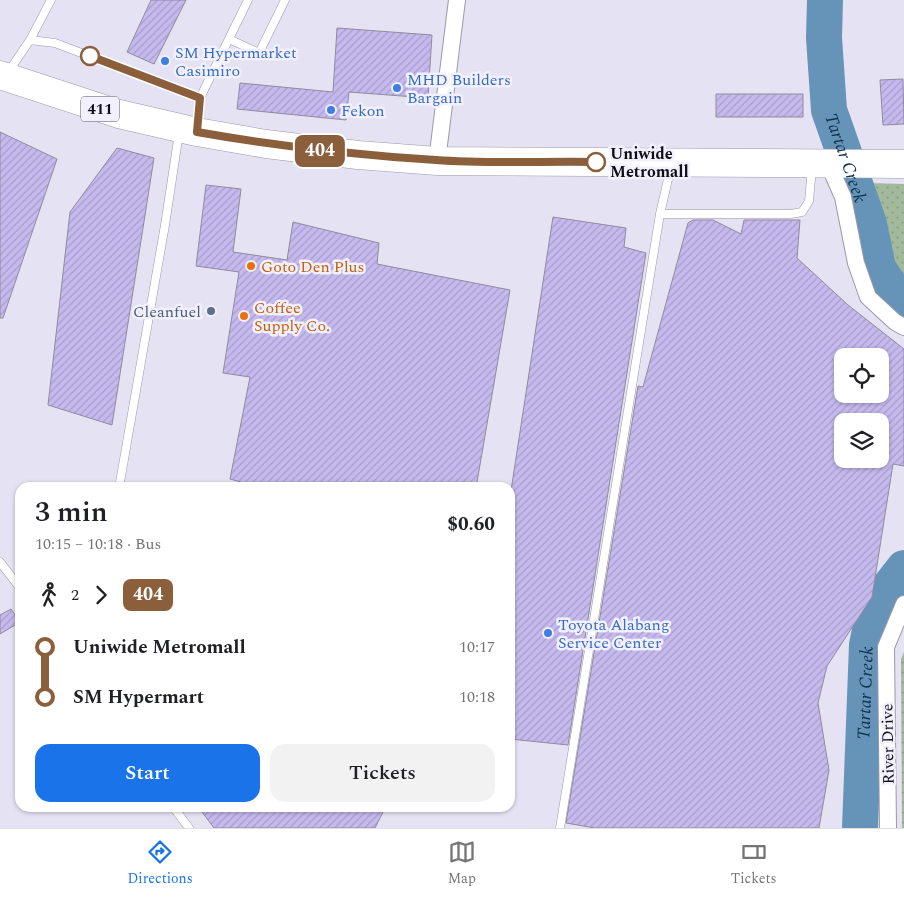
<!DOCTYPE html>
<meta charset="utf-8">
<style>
:root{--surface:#fff;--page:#f2f2f2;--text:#202124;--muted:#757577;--line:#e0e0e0;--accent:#1a73e8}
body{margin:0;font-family:Spectral,serif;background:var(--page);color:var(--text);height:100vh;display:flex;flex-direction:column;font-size:19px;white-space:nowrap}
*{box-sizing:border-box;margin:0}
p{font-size:16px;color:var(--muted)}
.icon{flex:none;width:28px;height:28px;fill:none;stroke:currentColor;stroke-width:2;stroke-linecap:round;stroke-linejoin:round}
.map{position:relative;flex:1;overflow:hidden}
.details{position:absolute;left:15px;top:482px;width:500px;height:330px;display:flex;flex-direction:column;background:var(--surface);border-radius:15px;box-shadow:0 1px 4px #0004}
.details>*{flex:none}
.badge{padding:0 10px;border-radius:8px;font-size:18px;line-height:32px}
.tools{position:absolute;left:834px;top:348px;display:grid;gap:10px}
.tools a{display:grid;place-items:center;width:55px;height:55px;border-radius:10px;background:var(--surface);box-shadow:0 1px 4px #0004;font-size:25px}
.map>.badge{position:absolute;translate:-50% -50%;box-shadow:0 0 0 2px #fff}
.legs{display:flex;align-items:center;gap:8px;height:55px;padding:0 20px;font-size:16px}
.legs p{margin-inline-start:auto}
.head{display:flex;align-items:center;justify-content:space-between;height:85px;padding:0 20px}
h1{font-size:28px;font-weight:600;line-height:38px}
.button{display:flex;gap:10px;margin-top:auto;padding:10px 20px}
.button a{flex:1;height:58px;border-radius:15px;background:var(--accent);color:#fff;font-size:20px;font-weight:600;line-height:58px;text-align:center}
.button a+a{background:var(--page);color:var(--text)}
ul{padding:0 20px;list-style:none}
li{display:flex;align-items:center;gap:18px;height:50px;font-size:19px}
li i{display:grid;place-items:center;width:8px;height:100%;margin:0 6px;background:currentColor}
li i::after{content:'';width:12px;height:12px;margin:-6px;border:4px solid;border-radius:50%;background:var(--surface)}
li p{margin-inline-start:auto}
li:first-child i{background:linear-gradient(#0000 50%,currentColor 0)}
li:last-child i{background:linear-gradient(currentColor 50%,#0000 0)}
.menu{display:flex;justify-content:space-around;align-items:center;height:70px;border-top:1px solid var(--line);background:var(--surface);font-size:14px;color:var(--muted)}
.menu a{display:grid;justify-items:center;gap:2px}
.menu .current{color:var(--accent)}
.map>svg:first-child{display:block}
.grass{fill:url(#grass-dots)}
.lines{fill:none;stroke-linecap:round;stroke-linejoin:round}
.river{stroke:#6694b9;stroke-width:36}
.building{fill:url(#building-hatch);stroke:#8f8c9c;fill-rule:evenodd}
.lane-casing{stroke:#9b98a8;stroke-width:9}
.street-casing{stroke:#9b98a8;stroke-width:18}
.highway-casing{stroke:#9b98a8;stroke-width:29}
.lane{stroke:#fff;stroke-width:8}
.street{stroke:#fff;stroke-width:16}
.highway{stroke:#fff;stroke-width:28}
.line-1-casing{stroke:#fff;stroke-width:11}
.line-1{stroke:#8b5e3c;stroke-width:8}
.stop-1-dot{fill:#fff;stroke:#8b5e3c;stroke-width:2.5}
.shop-dot{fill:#3f7fe0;stroke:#f2f0fe;stroke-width:2}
.food-dot{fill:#e8710a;stroke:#f2f0fe;stroke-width:2}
.service-dot{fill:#5c6f8a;stroke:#f2f0fe;stroke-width:2}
.labels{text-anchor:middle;stroke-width:5;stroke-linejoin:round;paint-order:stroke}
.shield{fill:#f2f0fe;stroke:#54525b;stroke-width:1}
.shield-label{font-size:15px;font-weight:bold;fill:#110f15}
.shop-label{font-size:16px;fill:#366cbe;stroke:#f2f0fe;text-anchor:start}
.stop-label{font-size:16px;font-weight:bold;fill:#110f15;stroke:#f2f0fe;text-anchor:start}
.food-label{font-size:16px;fill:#c56008;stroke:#f2f0fe;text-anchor:start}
.service-label{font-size:16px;fill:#4e5e75;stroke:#f2f0fe;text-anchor:end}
.street-label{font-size:16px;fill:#110f15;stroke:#f2f0fe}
.water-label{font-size:18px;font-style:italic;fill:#0e334d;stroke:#f2f0fe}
</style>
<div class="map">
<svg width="904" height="828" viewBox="0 0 904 828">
<defs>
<pattern id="grass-dots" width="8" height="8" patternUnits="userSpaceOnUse" patternTransform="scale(1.25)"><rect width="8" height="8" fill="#a3b99b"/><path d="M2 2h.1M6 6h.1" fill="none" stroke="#8b9e85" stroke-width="1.8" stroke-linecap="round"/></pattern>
<pattern id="building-hatch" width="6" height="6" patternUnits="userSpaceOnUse" patternTransform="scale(1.25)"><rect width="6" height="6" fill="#c5b9ee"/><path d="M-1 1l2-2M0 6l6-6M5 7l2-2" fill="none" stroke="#a89ecb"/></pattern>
</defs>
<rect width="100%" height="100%" fill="#e5e2f3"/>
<path class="grass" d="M868,183L904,184V298L892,290L886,273Z
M904,652V828H902L901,659Z"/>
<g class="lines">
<g class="river">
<path id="s1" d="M825,0L824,38L829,110L869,224L878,268L904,307"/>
<path id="s2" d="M860,828L867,645L875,605L904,568"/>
</g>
</g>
<path class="building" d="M151,0H186L154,64L127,52Z
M337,28L432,35L428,98L349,92L346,120L237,109L240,83L333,92Z
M903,79L904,124L883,125L880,80Z
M716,94H803V117H716Z
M0,132L57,159L3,318H0Z
M117,148L154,158L112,425L48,405L70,212Z
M206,185L241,189L233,252L287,260L293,222L379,243L377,264L510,290L476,488H247L248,484L230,479L250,377L223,373L239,272L196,266Z
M553,217L626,228L624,247L646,253L568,745L510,739V497Z
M693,220H713L741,234L744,220H800L797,258L848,305L904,349V466L893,464L872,597L827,666L818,703L829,770L819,828H595L566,823L638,386L643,387L688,223ZM842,356H880V394H842ZM842,421H880V459H842Z
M11,609L20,622L0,634V615Z
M199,808H385L375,828H214Z"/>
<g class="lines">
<defs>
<path id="lane" d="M229,39L259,53L285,0
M30,40L55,43L200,98
M9,71L30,40L51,0
M197,126L200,98L248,0
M660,214H791L802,212L809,201L812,168
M119,488L165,225L179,133
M0,562L20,588
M174,808L189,828
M560,828L660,214L671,166"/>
<path id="street" d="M437,161L457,0
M828,163L843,197L856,263L868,297L895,322L904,327
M888,828L886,647L904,604"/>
<path id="highway" d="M0,75L119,114L197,132L266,144L358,155L437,161L904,164"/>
</defs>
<use href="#lane" class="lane-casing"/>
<use href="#street" class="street-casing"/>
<use href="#highway" class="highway-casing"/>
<use href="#lane" class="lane"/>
<use href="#street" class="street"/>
<use href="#highway" class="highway"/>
</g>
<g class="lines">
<defs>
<path id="line-1" d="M90,56L200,98L197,132C276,146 355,155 436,160C489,164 543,161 596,162"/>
</defs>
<use href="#line-1" class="line-1-casing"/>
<use href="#line-1" class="line-1"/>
</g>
<g class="stop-1-dot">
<circle cx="90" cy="56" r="9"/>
<circle cx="596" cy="162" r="9"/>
</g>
<g class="shop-dot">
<circle cx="165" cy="61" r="5"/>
<circle cx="397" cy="88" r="5"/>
<circle cx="331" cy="110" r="5"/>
<circle cx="548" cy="633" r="5"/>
</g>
<g class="food-dot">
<circle cx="251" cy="266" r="5"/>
<circle cx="244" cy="316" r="5"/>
</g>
<circle class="service-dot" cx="211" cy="311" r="5"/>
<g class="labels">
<rect class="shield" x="81" y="96.5" width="38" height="25" rx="4"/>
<g class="shield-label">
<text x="100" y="114">411</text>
</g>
<g class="shop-label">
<text x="175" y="58">SM Hypermarket<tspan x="175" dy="18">Casimiro</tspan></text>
<text x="407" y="85">MHD Builders<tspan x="407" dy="18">Bargain</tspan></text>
<text x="341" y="116">Fekon</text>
<text x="558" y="630">Toyota Alabang<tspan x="558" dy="18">Service Center</tspan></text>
</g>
<g class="stop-label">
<text x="610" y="159">Uniwide<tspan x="610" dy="18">Metromall</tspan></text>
</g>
<g class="food-label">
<text x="261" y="272">Goto Den Plus</text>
<text x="254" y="313">Coffee<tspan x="254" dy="18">Supply Co.</tspan></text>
</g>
<g class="service-label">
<text x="201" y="317">Cleanfuel</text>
</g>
<g class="street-label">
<text transform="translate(887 744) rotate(-91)" y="6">River Drive</text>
</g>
<g class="water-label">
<text dy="6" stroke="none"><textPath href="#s1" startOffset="161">Tartar Creek</textPath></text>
<text dy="6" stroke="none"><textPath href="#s2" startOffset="135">Tartar Creek</textPath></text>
</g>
</g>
</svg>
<div class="tools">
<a><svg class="icon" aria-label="locate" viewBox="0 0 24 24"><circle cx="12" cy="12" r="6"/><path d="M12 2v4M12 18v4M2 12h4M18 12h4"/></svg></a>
<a><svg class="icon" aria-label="layers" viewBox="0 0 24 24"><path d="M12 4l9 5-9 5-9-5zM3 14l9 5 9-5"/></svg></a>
</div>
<b class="badge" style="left:320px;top:151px;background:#8b5e3c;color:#fff">404</b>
<section class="details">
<div class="head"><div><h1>3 min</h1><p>10:15 – 10:18 · Bus</p></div><b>$0.60</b></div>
<div class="legs"><svg class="icon" aria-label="walk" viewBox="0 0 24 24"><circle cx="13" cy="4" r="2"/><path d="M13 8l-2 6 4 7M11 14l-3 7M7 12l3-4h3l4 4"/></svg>2<svg class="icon" aria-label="forward" viewBox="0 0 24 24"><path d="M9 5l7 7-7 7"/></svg><b class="badge" style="background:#8b5e3c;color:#fff">404</b></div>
<ul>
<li><i style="color:#8b5e3c"></i><b>Uniwide Metromall</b><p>10:17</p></li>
<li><i style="color:#8b5e3c"></i><b>SM Hypermart</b><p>10:18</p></li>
</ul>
<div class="button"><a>Start</a><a>Tickets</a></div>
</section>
</div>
<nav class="menu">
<a class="current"><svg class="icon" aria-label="directions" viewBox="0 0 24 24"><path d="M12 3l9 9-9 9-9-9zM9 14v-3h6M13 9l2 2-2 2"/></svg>Directions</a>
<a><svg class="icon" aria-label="map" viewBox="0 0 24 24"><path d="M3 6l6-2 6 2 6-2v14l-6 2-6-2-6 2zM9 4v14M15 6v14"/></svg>Map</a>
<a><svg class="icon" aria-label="tickets" viewBox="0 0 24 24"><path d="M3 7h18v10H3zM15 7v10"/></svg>Tickets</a>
</nav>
